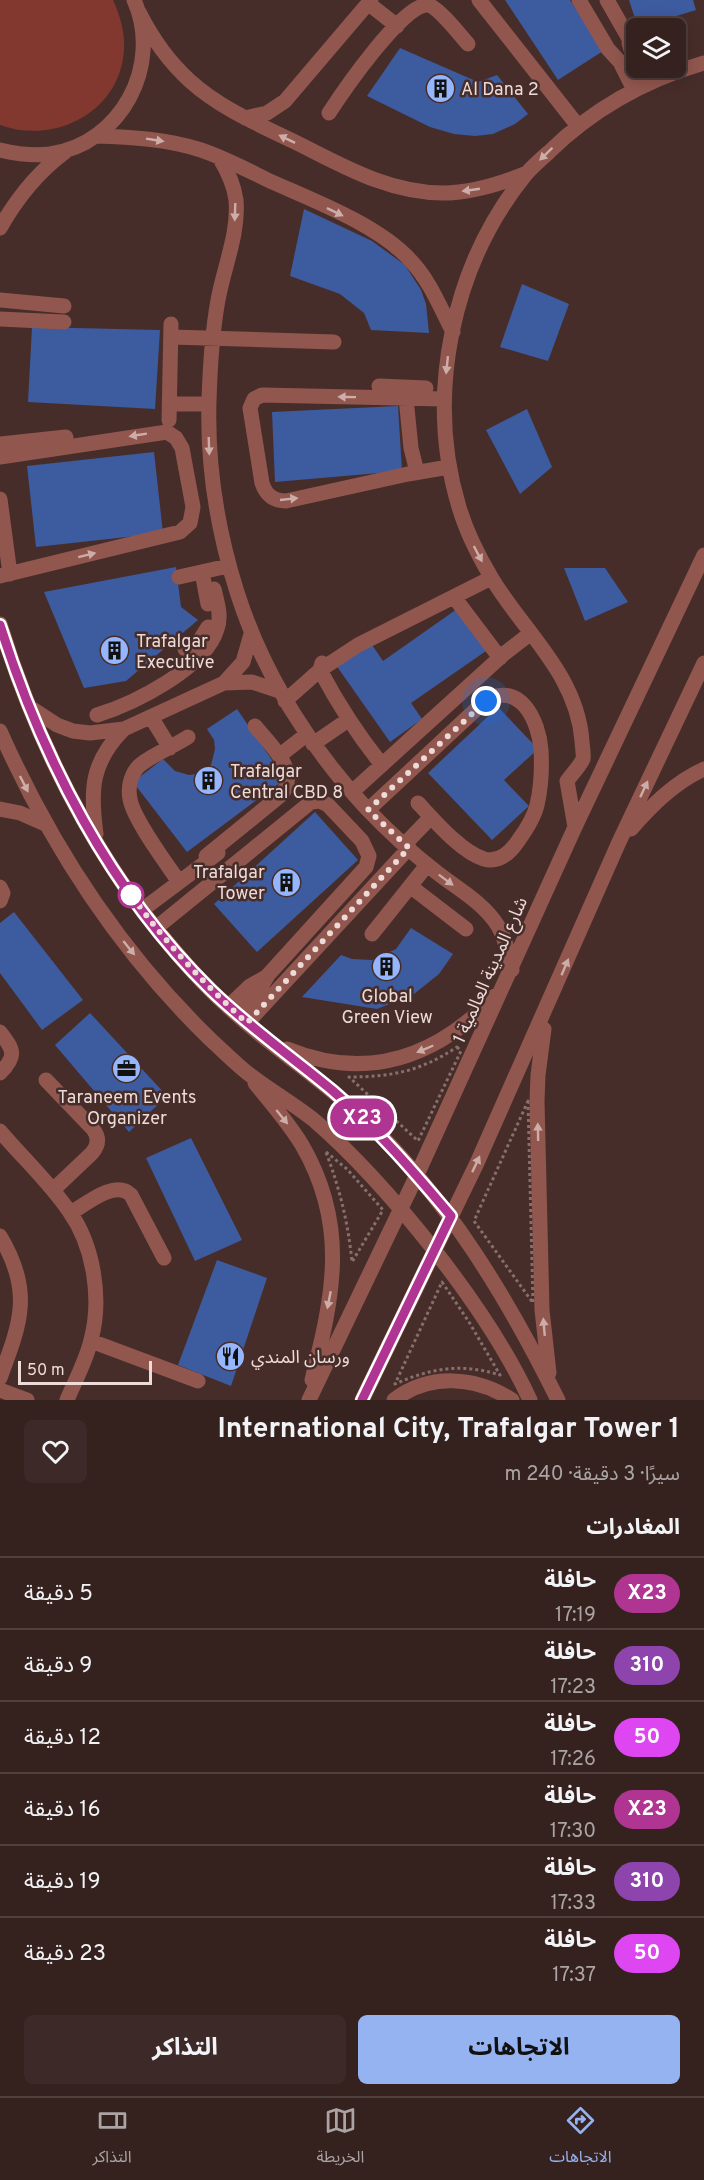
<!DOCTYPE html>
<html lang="ar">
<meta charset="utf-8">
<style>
:root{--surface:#35221f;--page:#3d2a28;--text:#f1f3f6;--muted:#aaa4a4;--line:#4f3f3d;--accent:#95b2f1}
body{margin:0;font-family:Overpass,"Noto Sans Arabic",sans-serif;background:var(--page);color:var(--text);direction:rtl;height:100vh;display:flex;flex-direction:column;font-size:22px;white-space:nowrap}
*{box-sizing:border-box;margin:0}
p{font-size:20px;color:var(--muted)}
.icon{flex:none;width:33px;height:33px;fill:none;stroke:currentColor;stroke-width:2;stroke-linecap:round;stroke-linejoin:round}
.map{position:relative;height:1400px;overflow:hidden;direction:ltr}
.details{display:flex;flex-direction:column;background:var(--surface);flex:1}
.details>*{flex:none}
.badge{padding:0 12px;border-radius:20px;font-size:21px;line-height:39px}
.fabs{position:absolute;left:626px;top:18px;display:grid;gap:12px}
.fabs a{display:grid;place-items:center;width:60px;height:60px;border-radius:9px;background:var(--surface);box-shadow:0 3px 15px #0003,0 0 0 2px var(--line);font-size:30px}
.scale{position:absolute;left:18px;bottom:15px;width:134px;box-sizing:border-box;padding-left:6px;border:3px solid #eddbd8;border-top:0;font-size:16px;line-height:21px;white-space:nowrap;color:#eddbd8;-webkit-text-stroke:4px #472d29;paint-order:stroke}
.you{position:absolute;width:30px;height:30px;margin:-15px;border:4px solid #fff;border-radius:50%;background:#1a73e8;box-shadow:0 0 0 9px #1a73e833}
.map>.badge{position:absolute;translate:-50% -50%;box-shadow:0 0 0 3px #fff}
h2{padding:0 24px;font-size:22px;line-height:54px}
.round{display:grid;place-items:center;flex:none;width:63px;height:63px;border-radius:9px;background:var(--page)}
.headline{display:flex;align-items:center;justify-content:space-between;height:102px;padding:0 24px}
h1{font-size:28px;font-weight:700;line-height:45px}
.cta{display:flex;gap:12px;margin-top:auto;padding:12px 24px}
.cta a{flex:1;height:69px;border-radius:9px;background:var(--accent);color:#111;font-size:24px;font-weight:700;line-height:69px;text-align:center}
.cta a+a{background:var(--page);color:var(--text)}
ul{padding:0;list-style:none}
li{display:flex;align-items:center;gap:18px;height:72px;padding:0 24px;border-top:2px solid var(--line)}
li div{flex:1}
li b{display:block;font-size:22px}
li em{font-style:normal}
li .badge{min-width:66px;font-weight:700;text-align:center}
.menu{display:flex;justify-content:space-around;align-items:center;height:84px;border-top:2px solid var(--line);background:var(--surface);font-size:16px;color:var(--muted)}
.menu a{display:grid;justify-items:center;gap:3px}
.menu .current{color:var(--accent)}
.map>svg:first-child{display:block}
.green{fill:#82382e}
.building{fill:#3d5b9f}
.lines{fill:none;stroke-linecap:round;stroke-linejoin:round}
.path{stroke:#866f6c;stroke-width:3;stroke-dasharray:3 3;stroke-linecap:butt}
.minor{stroke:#91574e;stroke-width:15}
.oneway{fill:#cdada8}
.line-casing{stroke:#fff;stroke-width:14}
.line{stroke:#b03593;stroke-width:9}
.walk{stroke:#eddbd8;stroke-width:6;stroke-dasharray:0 10.8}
.stop-dot{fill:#fff;stroke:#b03593;stroke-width:3}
.labels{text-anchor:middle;stroke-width:5;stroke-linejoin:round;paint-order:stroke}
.poi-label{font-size:18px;fill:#eddbd8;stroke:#472d29;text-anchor:start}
.street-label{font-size:18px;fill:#eddbd8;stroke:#472d29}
</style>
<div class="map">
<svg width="704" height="1400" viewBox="0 0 704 1400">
<rect width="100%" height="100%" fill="#472d29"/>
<path class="green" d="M0,0H113C120,16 125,32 124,50C120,112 55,145 0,125Z"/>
<path class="building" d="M505,0H570L603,51L558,80Z
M629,0H693L696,10L638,28Z
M400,48L478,82L497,75L528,114L515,124L493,134L475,136L454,134L430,127L367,96Z
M304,209L372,241L405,265L421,290L426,304L429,333L371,330L364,313L340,294L290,276Z
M522,284L569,304L548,361L500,347Z
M32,327L160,330L155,409L28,402Z
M398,406L402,471L275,482L272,412Z
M527,409L552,467L520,494L486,430Z
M154,452L163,533L36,547L27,466Z
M176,567L181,607L198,620L126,681L84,688L44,592Z
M564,568H605L628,602L585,621Z
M457,609L486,651L411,703L422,719L390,742L336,665L370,642L383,661Z
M498,707L538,749L504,780L529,806L492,840L428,773Z
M237,709L285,779L187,852L133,782L163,759L175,771L189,775L197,774L211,765L215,749L214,740L207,729Z
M315,812L358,860L257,952L214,904Z
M14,912L83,1000L42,1030L0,973V923Z
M411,928L453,954L439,974L414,994L377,1009L302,997L341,955L352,959L372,960L396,949Z
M90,1013L167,1096L129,1132L55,1045Z
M191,1138L242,1240L195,1261L146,1158Z
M217,1260L267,1278L231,1386L178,1365Z"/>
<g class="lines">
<path class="path" d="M457,1047L461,1051L418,1141L349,1077C392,1077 421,1071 457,1047Z
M528,1101L533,1303L474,1221Z
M326,1152L347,1169L383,1210L352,1262C348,1222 340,1190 326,1152Z
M442,1282L469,1322L500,1375C462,1363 431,1368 395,1384Z"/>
<path class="minor" d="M479,0L578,126
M579,0L608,49L620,62L634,90
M607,0L636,51
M368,3L397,26
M139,12C152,38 168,61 190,81C221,109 260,125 297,143C343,166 389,193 443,193C472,193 500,184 527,173
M629,43L642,86
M329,113C342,93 404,2 428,5C438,7 460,35 468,44
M245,118L267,113L285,101L371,0
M96,136C131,137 167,139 201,150C225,158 249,171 272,182C315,201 380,226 411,261C430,281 440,307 453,332
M0,150C17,154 33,156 50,154C121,144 163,65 134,0
M219,157C227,170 234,184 236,200C239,233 224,267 218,300C212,333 210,367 209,401C207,467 217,529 237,592C263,674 309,746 367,809C388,831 411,852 435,871C456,888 483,902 498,926C506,939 508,954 512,970
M0,228C17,198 38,172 65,152
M0,300L64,306
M0,319L64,322
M171,337L334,342
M379,386L426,388
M406,398L411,448L417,472
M444,399L262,395L254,399L250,408L262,483C266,495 273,501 286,501L408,474L449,467
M170,404H209
M169,420L171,324
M0,444L66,437
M0,457L167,432L176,438L182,448L193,507L190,523L180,532L0,576
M0,499L10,574
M202,572L208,604
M179,577L228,566
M454,597L500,658
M0,624C36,741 93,856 173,949C202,984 236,1016 271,1043C302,1068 333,1090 362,1117C447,1197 507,1297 558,1400
M185,649L198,643L208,627
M322,663L320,670C338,704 358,735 382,765
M224,683L252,682L279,691
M285,701L320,670L358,645L491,578
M31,708L57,725L73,731L90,733L124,729L224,683L243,662L251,634
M97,715C133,704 206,668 217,629C222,616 217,602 214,589
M151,717L170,748
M0,731C51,846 121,953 211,1040C222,1050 233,1061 245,1071C267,1089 293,1103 315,1121C360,1160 398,1204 435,1251C471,1297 505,1346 530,1400
M313,744L348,720
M279,756L306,735
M352,792L505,653L531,633
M0,809L20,813L45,824
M368,810L485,701C520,680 539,721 541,750C542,767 541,788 537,805C534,818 526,830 518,841C510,853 499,863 484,859C461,852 434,820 418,803
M575,827L567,781C572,774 580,766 583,759C584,754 582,746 582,741C577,674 523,631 491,577C478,555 466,531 459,507C425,395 452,265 526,174C533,166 541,159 549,152C593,109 645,80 704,63
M631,829C652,805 675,782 704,769
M96,834C90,790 91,762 124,729
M404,845L431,817
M206,856L281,795C301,771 270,745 255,726
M179,882C167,864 133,819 130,799C128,789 130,777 137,768C144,759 176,745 188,737
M410,886L466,929
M0,901L3,893L0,887
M142,910L218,853
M156,928L311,802L320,801L328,805L362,841L369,856L366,867L268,975L257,994L238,1015
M372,934L427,865
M228,1007L250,986L266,977
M247,1023L409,848
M544,1029L538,1075L537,1101L542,1310L549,1373
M0,1032C14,1050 17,1056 0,1073
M287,1049C368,1082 437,1057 495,996
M46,1080L93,1129C99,1137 99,1145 92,1153L53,1190
M255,1083C271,1103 289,1123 302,1145C349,1226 333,1296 312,1380
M0,1131C23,1158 49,1182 69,1211C94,1246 102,1299 91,1340C86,1361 75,1381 67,1400
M71,1213C86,1204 115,1179 131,1195L164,1258
M0,1236C33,1291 21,1322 0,1378
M91,1341L198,1381
M0,1390L27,1400
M309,1400L417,1175L575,827L704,555
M362,1400L477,1163L619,842L704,663
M394,1400C429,1373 476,1376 512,1400"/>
</g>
<defs><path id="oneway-solid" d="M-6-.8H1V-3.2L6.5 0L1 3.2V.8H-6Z" transform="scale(1.5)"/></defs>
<g class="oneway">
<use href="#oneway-solid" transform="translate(287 139) rotate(-154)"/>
<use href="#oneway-solid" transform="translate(155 140) rotate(9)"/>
<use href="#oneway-solid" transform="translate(546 154) rotate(136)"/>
<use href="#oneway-solid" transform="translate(471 190) rotate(172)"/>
<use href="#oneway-solid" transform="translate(235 212) rotate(92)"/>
<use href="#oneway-solid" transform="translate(335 212) rotate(26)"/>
<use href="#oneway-solid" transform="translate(447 365) rotate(96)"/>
<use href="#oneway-solid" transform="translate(347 397) rotate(-179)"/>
<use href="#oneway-solid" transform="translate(138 435) rotate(171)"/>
<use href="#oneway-solid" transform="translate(209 446) rotate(88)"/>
<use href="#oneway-solid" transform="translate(289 499) rotate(-6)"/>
<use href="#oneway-solid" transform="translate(478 554) rotate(62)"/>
<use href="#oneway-solid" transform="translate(87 555) rotate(-14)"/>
<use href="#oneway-solid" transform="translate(24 784) rotate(63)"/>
<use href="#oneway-solid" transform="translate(644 789) rotate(-65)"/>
<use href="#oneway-solid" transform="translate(446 880) rotate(37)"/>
<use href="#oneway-solid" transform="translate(129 948) rotate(51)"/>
<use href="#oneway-solid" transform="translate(565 967) rotate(-67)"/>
<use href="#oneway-solid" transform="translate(425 1049) rotate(157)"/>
<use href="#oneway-solid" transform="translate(282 1117) rotate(51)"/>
<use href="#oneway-solid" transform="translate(538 1132) rotate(-91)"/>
<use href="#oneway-solid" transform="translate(476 1164) rotate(-65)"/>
<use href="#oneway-solid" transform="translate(329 1300) rotate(101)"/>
<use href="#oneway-solid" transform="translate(544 1327) rotate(-95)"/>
</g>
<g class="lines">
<defs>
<path id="line" d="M0,625C42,758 110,891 211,990C249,1027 292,1057 333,1091C377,1129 414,1172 451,1216L362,1400"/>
</defs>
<use href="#line" class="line-casing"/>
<use href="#line" class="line"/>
<path class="walk" d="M131,895L129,892C164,941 203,983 247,1023L409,848L368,810L486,701"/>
</g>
<defs>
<symbol id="building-disc" viewBox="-11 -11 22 22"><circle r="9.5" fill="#95b6fd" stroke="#472d29"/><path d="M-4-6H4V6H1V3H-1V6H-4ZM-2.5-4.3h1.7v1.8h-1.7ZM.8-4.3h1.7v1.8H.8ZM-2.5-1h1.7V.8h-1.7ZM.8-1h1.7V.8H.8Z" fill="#111"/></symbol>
<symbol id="office-disc" viewBox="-11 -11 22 22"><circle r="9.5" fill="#95b6fd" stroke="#472d29"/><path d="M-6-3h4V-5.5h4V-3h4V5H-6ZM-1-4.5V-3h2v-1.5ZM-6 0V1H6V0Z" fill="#111"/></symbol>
<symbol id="restaurant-disc" viewBox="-11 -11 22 22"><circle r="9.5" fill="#95b6fd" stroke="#472d29"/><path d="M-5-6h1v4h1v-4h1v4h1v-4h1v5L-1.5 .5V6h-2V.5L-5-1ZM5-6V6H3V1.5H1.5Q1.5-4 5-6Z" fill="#111"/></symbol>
</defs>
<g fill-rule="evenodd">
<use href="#building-disc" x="424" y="72" width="33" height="33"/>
<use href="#building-disc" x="98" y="634" width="33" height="33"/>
<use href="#building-disc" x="192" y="764" width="33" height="33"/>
<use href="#building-disc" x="270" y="866" width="33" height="33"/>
<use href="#building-disc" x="370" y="950" width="33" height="33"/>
<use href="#office-disc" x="110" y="1052" width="33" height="33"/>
<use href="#restaurant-disc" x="214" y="1340" width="33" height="33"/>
</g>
<circle class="stop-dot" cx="131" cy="895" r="12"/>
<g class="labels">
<g class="poi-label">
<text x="461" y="95">Al Dana 2</text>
<text x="136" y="647">Trafalgar<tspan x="136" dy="21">Executive</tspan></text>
<text x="230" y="777">Trafalgar<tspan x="230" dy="21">Central CBD 8</tspan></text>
<text x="265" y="878" text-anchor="end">Trafalgar<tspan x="265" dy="21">Tower</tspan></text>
<text x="387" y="1002" text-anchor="middle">Global<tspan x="387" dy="21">Green View</tspan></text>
<text x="127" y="1103" text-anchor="middle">Taraneem Events<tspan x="127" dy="21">Organizer</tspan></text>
<text x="251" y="1363">ورسان المندي</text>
</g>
<g class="street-label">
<text transform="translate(490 970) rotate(-66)" y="6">شارع المدينة العالمية 1</text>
</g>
</g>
</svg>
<div class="fabs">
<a><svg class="icon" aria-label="layers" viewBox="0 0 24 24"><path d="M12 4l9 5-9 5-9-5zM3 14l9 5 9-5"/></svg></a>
</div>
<div class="scale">50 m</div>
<div class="you" style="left:486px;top:701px"></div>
<b class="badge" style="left:362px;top:1118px;background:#b03593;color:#fff">X23</b>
</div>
<section class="details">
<div class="headline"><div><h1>International City, Trafalgar Tower 1</h1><p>سيرًا · 3 دقيقة · 240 m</p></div><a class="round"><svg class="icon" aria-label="heart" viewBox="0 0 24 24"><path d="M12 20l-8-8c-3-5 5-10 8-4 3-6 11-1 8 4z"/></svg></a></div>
<h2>المغادرات</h2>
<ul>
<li><span class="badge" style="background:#b03593;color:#fff">X23</span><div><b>حافلة</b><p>17:19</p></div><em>5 دقيقة</em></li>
<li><span class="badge" style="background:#8e44ad;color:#fff">310</span><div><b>حافلة</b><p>17:23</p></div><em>9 دقيقة</em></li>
<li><span class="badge" style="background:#de46f2;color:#fff">50</span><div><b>حافلة</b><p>17:26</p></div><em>12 دقيقة</em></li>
<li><span class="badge" style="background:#b03593;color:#fff">X23</span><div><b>حافلة</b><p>17:30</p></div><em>16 دقيقة</em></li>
<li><span class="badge" style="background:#8e44ad;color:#fff">310</span><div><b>حافلة</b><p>17:33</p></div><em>19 دقيقة</em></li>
<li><span class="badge" style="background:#de46f2;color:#fff">50</span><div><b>حافلة</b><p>17:37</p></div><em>23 دقيقة</em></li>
</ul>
<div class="cta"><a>الاتجاهات</a><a>التذاكر</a></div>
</section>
<nav class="menu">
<a class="current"><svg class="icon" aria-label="directions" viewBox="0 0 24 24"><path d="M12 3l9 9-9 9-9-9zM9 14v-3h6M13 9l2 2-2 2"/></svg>الاتجاهات</a>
<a><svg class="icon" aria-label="map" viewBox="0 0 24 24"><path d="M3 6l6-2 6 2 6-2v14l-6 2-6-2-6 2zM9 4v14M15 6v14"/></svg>الخريطة</a>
<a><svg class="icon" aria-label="tickets" viewBox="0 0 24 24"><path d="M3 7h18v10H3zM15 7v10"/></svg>التذاكر</a>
</nav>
